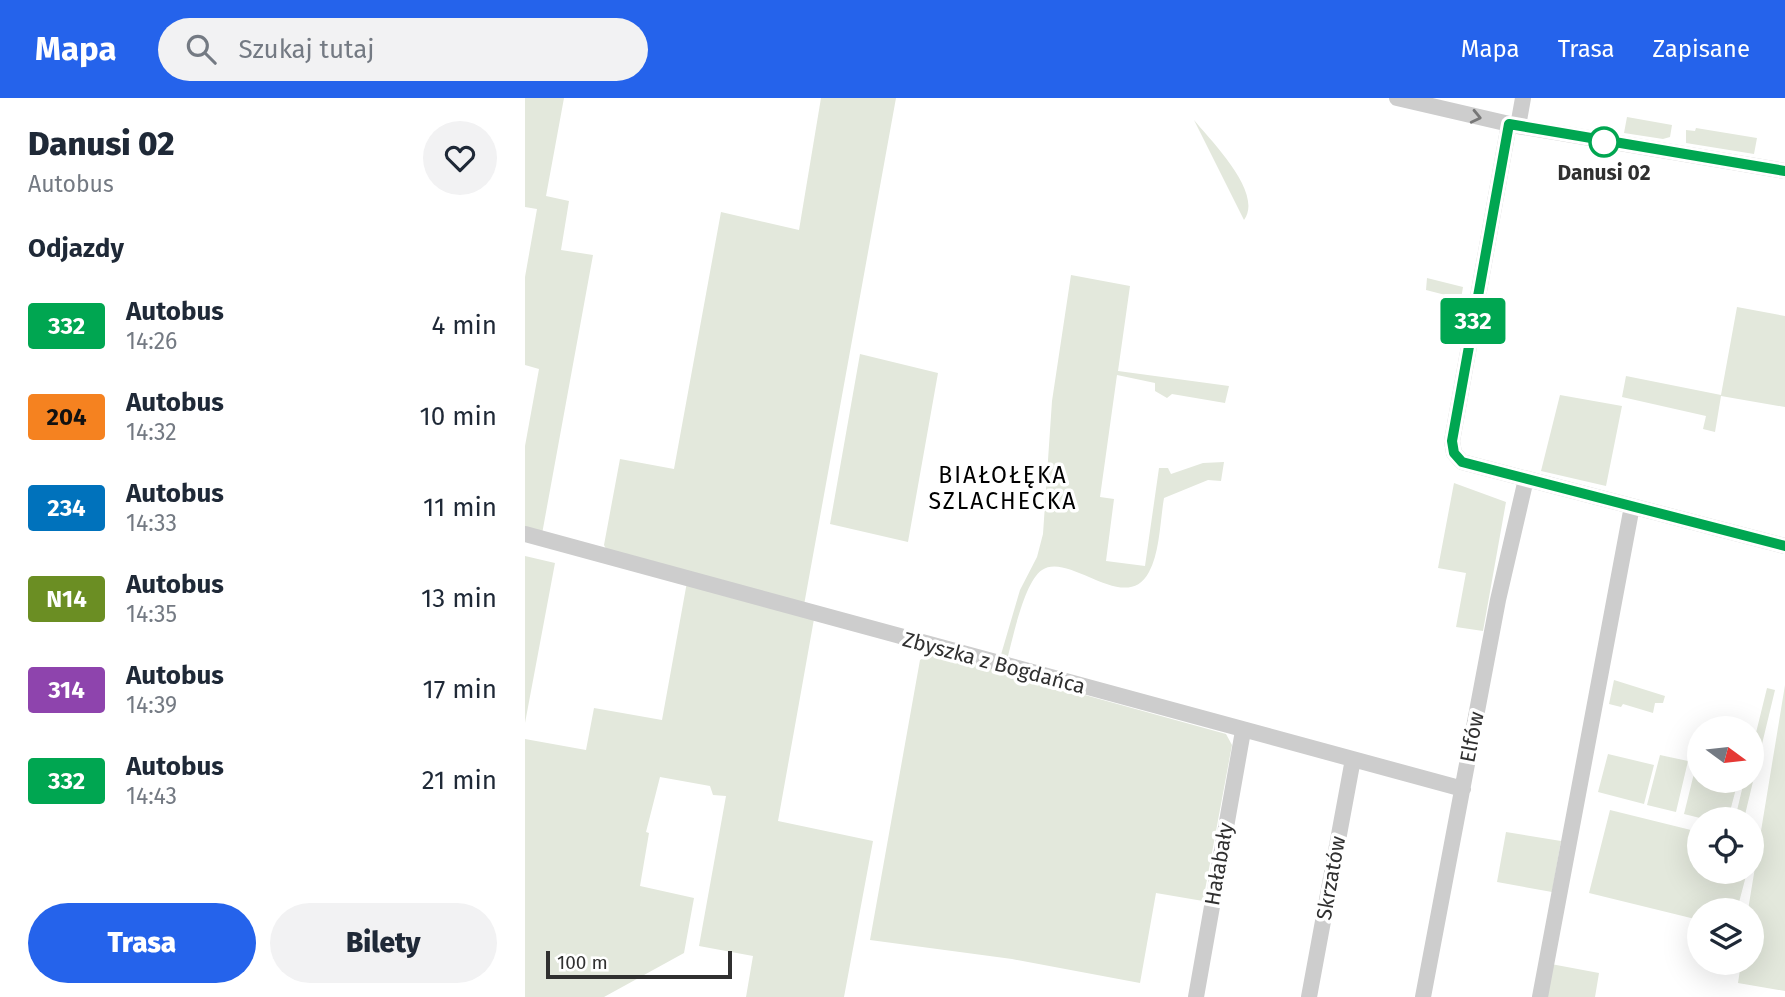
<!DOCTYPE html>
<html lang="pl">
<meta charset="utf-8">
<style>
:root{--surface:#fff;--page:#f2f2f3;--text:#1f2937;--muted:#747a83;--accent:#2563eb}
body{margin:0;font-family:"Fira Sans",sans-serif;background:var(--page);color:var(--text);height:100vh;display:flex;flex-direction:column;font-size:26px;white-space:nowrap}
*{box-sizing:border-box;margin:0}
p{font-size:23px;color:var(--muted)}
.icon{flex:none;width:38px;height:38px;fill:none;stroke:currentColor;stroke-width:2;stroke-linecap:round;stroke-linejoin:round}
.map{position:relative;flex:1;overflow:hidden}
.side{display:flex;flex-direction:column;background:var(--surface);width:525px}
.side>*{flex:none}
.badge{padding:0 14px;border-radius:5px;font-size:24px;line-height:46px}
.needle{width:46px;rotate:105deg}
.tools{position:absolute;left:1162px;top:618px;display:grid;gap:14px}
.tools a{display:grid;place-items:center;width:77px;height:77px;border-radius:50%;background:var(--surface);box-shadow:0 7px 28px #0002;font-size:35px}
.scale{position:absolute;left:21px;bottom:18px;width:186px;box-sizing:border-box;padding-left:7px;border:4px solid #303030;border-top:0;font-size:19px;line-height:24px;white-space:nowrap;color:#303030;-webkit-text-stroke:5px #fff;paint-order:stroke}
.map>.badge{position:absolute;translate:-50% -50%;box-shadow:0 0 0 4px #fff}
h2{padding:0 28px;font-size:26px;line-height:63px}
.round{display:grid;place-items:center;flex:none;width:74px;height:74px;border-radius:37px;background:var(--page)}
.head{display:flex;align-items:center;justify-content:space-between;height:119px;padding:0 28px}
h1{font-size:33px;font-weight:800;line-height:52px}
.button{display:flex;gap:14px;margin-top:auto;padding:14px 28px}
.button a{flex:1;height:80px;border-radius:42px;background:var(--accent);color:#fff;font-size:28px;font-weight:800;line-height:80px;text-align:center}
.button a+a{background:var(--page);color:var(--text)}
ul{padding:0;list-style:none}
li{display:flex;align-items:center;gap:21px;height:91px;padding:0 28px}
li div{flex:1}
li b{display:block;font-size:26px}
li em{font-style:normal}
li .badge{min-width:77px;font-weight:700;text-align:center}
header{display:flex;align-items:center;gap:42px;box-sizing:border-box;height:98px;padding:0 35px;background:var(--accent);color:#fff}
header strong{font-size:33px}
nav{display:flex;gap:38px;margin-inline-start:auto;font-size:24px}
.search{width:490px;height:63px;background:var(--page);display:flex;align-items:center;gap:18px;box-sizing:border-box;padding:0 24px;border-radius:38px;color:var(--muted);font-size:26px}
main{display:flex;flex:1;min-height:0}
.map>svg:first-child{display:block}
.green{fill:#e3e8dc}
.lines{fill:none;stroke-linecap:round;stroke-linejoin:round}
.minor{stroke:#cdcdcd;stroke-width:16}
.oneway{stroke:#777}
.line-casing{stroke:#fff;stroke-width:16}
.line{stroke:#00a651;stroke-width:10}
.stop-dot{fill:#fff;stroke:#00a651;stroke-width:3.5}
.labels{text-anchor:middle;stroke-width:7;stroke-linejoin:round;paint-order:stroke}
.stop-label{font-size:21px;font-weight:bold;fill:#303030;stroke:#fff}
.street-label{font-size:21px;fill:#303030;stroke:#fff}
.neighbourhood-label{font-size:23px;letter-spacing:2px;fill:#000;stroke:#fff}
</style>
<header>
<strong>Mapa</strong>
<div class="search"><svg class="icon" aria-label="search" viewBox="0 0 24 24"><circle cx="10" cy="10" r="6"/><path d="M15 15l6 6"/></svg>Szukaj tutaj</div>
<nav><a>Mapa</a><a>Trasa</a><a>Zapisane</a></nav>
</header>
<main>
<section class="side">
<div class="head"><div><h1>Danusi 02</h1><p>Autobus</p></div><a class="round"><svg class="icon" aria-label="heart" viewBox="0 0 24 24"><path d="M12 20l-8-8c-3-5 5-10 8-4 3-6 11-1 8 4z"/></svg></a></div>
<h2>Odjazdy</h2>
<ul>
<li><span class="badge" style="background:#00a651;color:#fff">332</span><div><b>Autobus</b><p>14:26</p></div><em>4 min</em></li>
<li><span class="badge" style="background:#f58220;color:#111">204</span><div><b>Autobus</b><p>14:32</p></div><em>10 min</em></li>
<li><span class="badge" style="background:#0072bc;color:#fff">234</span><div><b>Autobus</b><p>14:33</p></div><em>11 min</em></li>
<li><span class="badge" style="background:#6b8e23;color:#fff">N14</span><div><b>Autobus</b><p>14:35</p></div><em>13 min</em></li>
<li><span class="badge" style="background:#8e44ad;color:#fff">314</span><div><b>Autobus</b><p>14:39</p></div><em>17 min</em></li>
<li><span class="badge" style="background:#00a651;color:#fff">332</span><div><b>Autobus</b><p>14:43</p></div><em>21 min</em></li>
</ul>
<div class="button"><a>Trasa</a><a>Bilety</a></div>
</section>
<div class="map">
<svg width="1260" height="899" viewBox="0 0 1260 899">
<rect width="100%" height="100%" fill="#fff"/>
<path class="green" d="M0,0H39L21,98L44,103L36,152L68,157L17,436L0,431V348L14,271L0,267V179L12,111L0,109Z
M296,0H371L279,507L81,451L79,447L95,361L149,371L196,114L274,132Z
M1102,19L1147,27L1145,39L1138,41L1099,35Z
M669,22C686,43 739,95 719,122Z
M1171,30L1232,40L1229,56L1161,45V32L1170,33Z
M546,177L605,188L593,273L704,288L700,305L647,296L642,300L630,293V285L592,277L575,399L589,401L581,463L620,468L634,370H643L646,376L678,365L699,364L696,383L683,382L639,400C635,423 635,454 624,474C601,518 544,453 517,472C499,484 488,540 482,562L475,560L495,492L512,459L518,436L527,303Z
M902,180L938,189L936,201L901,192Z
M1212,209L1260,218V309L1196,298L1190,334L1178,331L1181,318L1097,299L1101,278L1196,297Z
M335,256L413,275L383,444L305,426Z
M1035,297L1097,308L1081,388L1016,373Z
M929,385L981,404L958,533L931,529L941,475L913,470Z
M0,458L30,465L0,625Z
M162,484L289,521L253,723L348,743L319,899H221L228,858L174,848L201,698L188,697L185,688L135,679L121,734L124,735L115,788L169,800L159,855L79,899H0V641L61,652L69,610L137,622Z
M408,555L701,636L707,647L678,803L631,795L615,885L487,861L345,842L395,562Z
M1089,582L1140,598L1138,605H1130L1128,615L1098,606L1096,609L1084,606Z
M1260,587V893L1213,885L1216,865L1227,864V812H1223Z
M1242,590L1250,592L1219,721H1210L1219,683L1227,682V651Z
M1174,655V682L1213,683L1203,721H1179L1159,716Z
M1083,656L1129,667L1119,706L1073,694Z
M1135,657L1163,663L1151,714L1122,707Z
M1085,712L1174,734V774H1222L1212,812H1174V822L1064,795Z
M981,734L1036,743L1027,794L972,784Z
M1026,866L1074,875L1070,899H1020Z"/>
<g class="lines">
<path class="minor" d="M872,0L993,28L1260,73
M984,26L927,343L929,355L937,364L1260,448
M993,28L998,0
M0,436L938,691
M671,899L718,633
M784,899L828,661
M898,899L973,502L1001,381
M1015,899L1107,408"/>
</g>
<defs><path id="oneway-chevron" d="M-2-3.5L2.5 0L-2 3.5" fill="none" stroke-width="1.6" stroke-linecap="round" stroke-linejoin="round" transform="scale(1.75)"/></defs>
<use class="oneway" href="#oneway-chevron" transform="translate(951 19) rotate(13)"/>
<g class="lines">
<defs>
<path id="line" d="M1260,73L984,26L927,343L929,355L937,364L1260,448"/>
</defs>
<use href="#line" class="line-casing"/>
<use href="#line" class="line"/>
</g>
<circle class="stop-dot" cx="1079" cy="44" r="14"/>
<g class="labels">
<g class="stop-label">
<text x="1079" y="82">Danusi 02</text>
</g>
<g class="street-label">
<text transform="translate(469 565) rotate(15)" y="7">Zbyszka z Bogdańca</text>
<text transform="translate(947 639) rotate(-79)" y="7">Elfów</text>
<text transform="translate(694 766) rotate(-80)" y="7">Hałabały</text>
<text transform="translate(806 780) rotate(-80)" y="7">Skrzatów</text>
</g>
<g class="neighbourhood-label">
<text x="478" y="385">BIAŁOŁĘKA<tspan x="478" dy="26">SZLACHECKA</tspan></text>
</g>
</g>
</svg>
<div class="tools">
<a><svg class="needle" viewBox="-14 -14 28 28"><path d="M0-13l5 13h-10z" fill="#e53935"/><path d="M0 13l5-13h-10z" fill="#747a83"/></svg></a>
<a><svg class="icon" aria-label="locate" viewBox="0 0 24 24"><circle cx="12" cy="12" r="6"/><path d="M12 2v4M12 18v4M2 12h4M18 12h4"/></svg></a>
<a><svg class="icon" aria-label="layers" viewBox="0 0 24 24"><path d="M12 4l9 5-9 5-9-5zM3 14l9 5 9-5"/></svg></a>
</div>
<div class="scale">100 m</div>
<b class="badge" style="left:948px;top:223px;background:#00a651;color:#fff">332</b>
</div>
</main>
